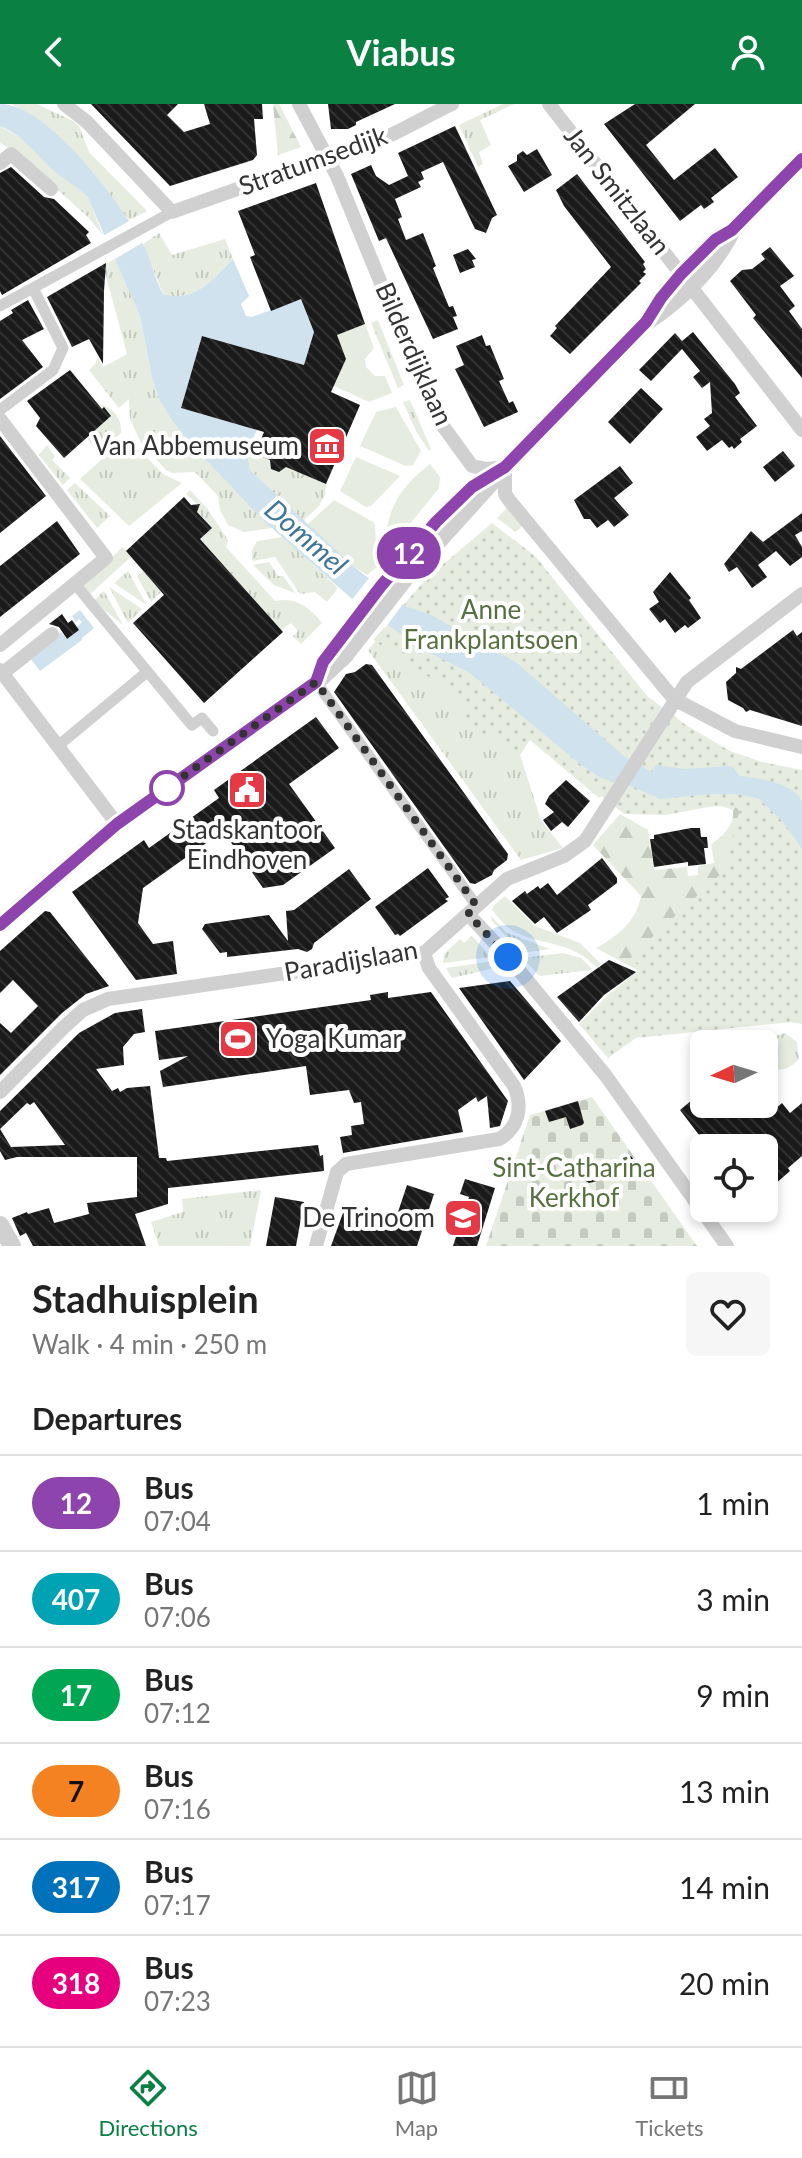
<!DOCTYPE html>
<meta charset="utf-8">
<style>
:root{--surface:#fff;--page:#f6f6f6;--text:#222;--muted:#767676;--line:#e0e0e0;--accent:#0b8043}
body{margin:0;font-family:Lato,sans-serif;background:var(--page);color:var(--text);height:100vh;display:flex;flex-direction:column;font-size:30px;white-space:nowrap}
*{box-sizing:border-box;margin:0}
p{font-size:26px;color:var(--muted)}
.icon{flex:none;width:44px;height:44px;fill:none;stroke:currentColor;stroke-width:2;stroke-linecap:round;stroke-linejoin:round}
.map{position:relative;height:1142px;overflow:hidden}
.side{display:flex;flex-direction:column;background:var(--surface);flex:1}
.side>*{flex:none}
.badge{padding:0 16px;border-radius:26px;font-size:28px;line-height:52px}
.needle{width:52px;rotate:266deg}
.tools{position:absolute;left:690px;top:926px;display:grid;gap:16px}
.tools a{display:grid;place-items:center;width:88px;height:88px;border-radius:12px;background:var(--surface);box-shadow:0 4px 12px #0003;font-size:40px}
.you{position:absolute;width:40px;height:40px;margin:-20px;border:6px solid #fff;border-radius:50%;background:#1a73e8;box-shadow:0 0 0 12px #1a73e833}
.map>.badge{position:absolute;translate:-50% -50%;box-shadow:0 0 0 4px #fff}
h2{padding:0 32px;font-size:30px;line-height:72px}
.round{display:grid;place-items:center;flex:none;width:84px;height:84px;border-radius:12px;background:var(--page)}
.headline{display:flex;align-items:center;justify-content:space-between;height:136px;padding:0 32px}
h1{font-size:38px;font-weight:700;line-height:60px}
ul{padding:0;list-style:none}
li{display:flex;align-items:center;gap:24px;height:96px;padding:0 32px;border-top:2px solid var(--line)}
li div{flex:1}
li b{display:block;font-size:30px}
li em{font-style:normal}
li .badge{min-width:88px;font-weight:700;text-align:center}
header{display:flex;justify-content:space-between;align-items:center;height:104px;padding:0 32px;background:var(--accent);color:#fff;font-size:36px;font-weight:700}
.tabs{display:flex;justify-content:space-around;align-items:center;height:112px;border-top:2px solid var(--line);background:var(--surface);font-size:22px;color:var(--muted)}
.tabs a{display:grid;justify-items:center;gap:4px}
.tabs .current{color:var(--accent)}
.map>svg:first-child{display:block}
.grass{fill:url(#grass-tufts)}
.forest{fill:url(#forest-firs)}
.cemetery{fill:url(#cemetery-stones)}
.park{fill:url(#park-dots)}
.garden{fill:#e6ecdf}
.water{fill:#cfe2ee}
.pier{fill:#fff}
.building{fill:url(#building-back-hatch);fill-rule:evenodd}
.lines{fill:none;stroke-linecap:round;stroke-linejoin:round}
.pedestrian{stroke:#d0d0d0;stroke-width:11}
.minor{stroke:#d0d0d0;stroke-width:14}
.tertiary{stroke:#d0d0d0;stroke-width:18}
.line-casing{stroke:#fff;stroke-width:18}
.line{stroke:#8e44ad;stroke-width:12}
.walk{stroke:#333;stroke-width:8;stroke-dasharray:0 14.4}
.stop-dot{fill:#fff;stroke:#8e44ad;stroke-width:4}
.labels{text-anchor:middle;stroke-width:8;stroke-linejoin:round;paint-order:stroke}
.street-label{font-size:26px;fill:#333;stroke:#fff}
.poi-label{font-size:26px;fill:#333;stroke:#fff;text-anchor:end}
.park-label{font-size:26px;fill:#56703f;stroke:#fff}
.water-label{font-size:28px;font-style:italic;fill:#3f7597;stroke:#fff}
</style>
<header><svg class="icon" aria-label="back" viewBox="0 0 24 24"><path d="M15 5l-7 7 7 7"/></svg>Viabus<svg class="icon" aria-label="person" viewBox="0 0 24 24"><circle cx="12" cy="8" r="4"/><path d="M4 21q1-7 8-7t8 7"/></svg></header>
<div class="map">
<svg width="802" height="1142" viewBox="0 0 802 1142">
<defs>
<pattern id="grass-tufts" width="24" height="20" patternUnits="userSpaceOnUse" patternTransform="scale(2)"><rect width="24" height="20" fill="#e6ecdf"/><path d="M3 7l-1-3M5 7V3M7 7l1-3M15 17l-1-3M17 17v-4M19 17l1-3" fill="none" stroke="#c6cbc0"/></pattern>
<pattern id="forest-firs" width="22" height="20" patternUnits="userSpaceOnUse" patternTransform="scale(2)"><rect width="22" height="20" fill="#e6ecdf"/><path d="M5 1l3.5 6h-7zM16 11l3.5 6h-7z" fill="#c6cbc0"/></pattern>
<pattern id="cemetery-stones" width="16" height="16" patternUnits="userSpaceOnUse" patternTransform="scale(2)"><rect width="16" height="16" fill="#e6ecdf"/><path d="M2 7V4a2 2 0 0 1 4 0v3zM10 15v-3a2 2 0 0 1 4 0v3z" fill="#c6cbc0"/></pattern>
<pattern id="park-dots" width="8" height="8" patternUnits="userSpaceOnUse" patternTransform="scale(2)"><rect width="8" height="8" fill="#e6ecdf"/><path d="M2 2h.1M6 6h.1" fill="none" stroke="#c6cbc0" stroke-width="1.8" stroke-linecap="round"/></pattern>
<pattern id="building-back-hatch" width="6" height="6" patternUnits="userSpaceOnUse" patternTransform="scale(2)"><rect width="6" height="6" fill="#1a1a1a"/><path d="M-1 5l2 2M0 0l6 6M5-1l2 2" fill="none" stroke="#333"/></pattern>
</defs>
<rect width="100%" height="100%" fill="#fff"/>
<path class="grass" d="M11,0H37L73,17L79,22L89,48L147,107L129,116C94,71 63,26 11,0Z
M503,0H514L480,16L491,41L479,48L483,60L478,63L459,21Z
M0,22L28,38L63,74L76,81L88,94L103,131L88,113L14,47L0,39Z
M159,129L172,151L225,135L233,155C212,176 195,199 163,190L143,140Z
M115,155L140,212L152,274L160,297L173,318L191,340L273,424L244,428L228,421L220,406L218,392L195,368L172,369L166,366L141,339L130,315L129,295L119,304L89,266L95,260L98,253L103,263L127,250L103,161Z
M378,216L404,281L398,284L371,219Z
M410,296L431,345L429,347L416,327L403,298Z
M99,300C114,304 122,314 121,329L98,350L87,334L111,312Z
M127,333L163,370L182,379L129,422L80,375Z
M47,341L55,352L52,356L70,374L63,381L39,351Z
M247,348L270,356L271,365L278,368L286,363L326,380L325,391L319,402L303,417L250,366Z
M75,379L110,412L97,424L67,386Z
M190,386L207,404L228,436L226,443L275,497C296,493 309,503 322,519L301,540L293,532L298,527L291,519L281,526L200,435L212,424L196,406L199,402L186,390Z
M508,403L523,421L516,428L497,414Z
M283,433L338,484L327,498L315,488L300,490L275,453L252,457V446L257,437Z
M123,443L131,453L89,491L82,481Z
M269,458L278,472H283L295,489L274,481L253,461Z
M128,467L146,500H145L114,479Z
M143,467L161,488L151,498L137,472Z
M109,483L142,505L128,519Z
M104,487L123,521L93,497Z
M380,532L609,687L599,694L530,636L520,651L541,716L563,744L521,756L368,546Z
M491,812L507,829L550,845L521,849L492,817Z
M472,832L491,853L443,859L444,850L460,835L464,839Z
M563,849L581,854L593,866L539,872L523,854Z
M494,857L499,863L452,874L446,864Z
M785,929L797,938L799,955C789,966 779,968 766,963L764,940H752Z
M261,1086L250,1142H159L151,1118L183,1108L182,1095Z"/>
<path class="forest" d="M273,0H279L301,43L278,51Z
M734,690L800,742L580,919L610,889L639,867L596,844C618,832 636,818 641,792L593,741L620,710L648,726L654,766L687,763L688,772L698,771V762L714,759L711,740C723,733 735,720 733,706L721,702L654,706Z"/>
<path class="cemetery" d="M592,993L697,1142H486L530,1011Z"/>
<path class="park" d="M492,419L536,453L647,592L686,621L730,647L762,658L802,666V920L791,918L636,934L608,954L579,920L640,864L631,853L725,766L740,705L725,700L665,711L624,710L530,635L518,648L496,630L475,633L456,591L373,536L426,475Z"/>
<path class="garden" d="M365,220L374,244L365,255L366,263L375,272H385L392,289L369,298L334,282L346,255L337,231Z
M396,303L421,347L413,361L406,362L360,342L376,308Z
M356,353L400,372L371,402L366,403L340,387Z
M430,360L440,373L439,384L384,452C386,409 395,387 430,360Z
M334,396L373,418L375,422L377,463L367,471L353,462L307,421Z
M505,792L535,822L580,839L601,860L597,864C571,836 545,843 515,828C505,823 499,814 492,806L493,802Z"/>
<path class="water" d="M0,0C49,0 124,103 145,144C152,159 155,176 163,190C195,199 212,176 233,155L249,192L241,200L246,212L252,213L301,195L314,228L304,261L202,232L181,304L257,326L247,348L250,366L353,462L405,502L431,511L517,559L625,653L652,668L656,661L685,665L729,662L734,664L739,672C756,673 798,680 802,699C802,713 802,731 802,745L784,719L758,694L734,690H711L660,695L636,684L601,674L580,660L470,569L420,544L352,495L264,417L191,340L173,318L160,297L152,274L140,212L88,94C80,85 73,81 63,74C40,58 28,33 0,22Z
M80,506L94,524L82,534V536L40,567L30,554L61,528L67,535L79,526L77,523L82,518L79,515L76,518L72,512Z"/>
<path class="pier" d="M129,117L142,139L115,155L103,132Z
M370,473L403,500L385,524L350,498Z"/>
<path class="building" d="M91,0H178L167,11L184,28L210,20L204,0H262L263,15H254L257,51L253,56L170,82Z
M328,0H395L356,18V21L348,25H331Z
M635,0H695L646,41L674,76L715,44L738,73L711,94L714,98L704,105L701,101L680,117L604,20Z
M455,22L497,111L492,114L486,129L475,125L443,58L421,68L424,75L418,78L421,83L395,95L402,113L398,115L406,136L423,129L436,162L433,164L449,203L453,202L457,212L453,213L458,225L433,235L386,134L379,137L351,70L371,61L376,72L389,81L408,72L398,49Z
M537,45L552,71L524,88L508,62L517,57V51L523,47L527,51Z
M11,63L44,93L54,95L89,128L86,131L91,139L2,191L0,187V69Z
M577,70L645,158L643,160L646,165L643,168L646,170L639,177L641,179L570,250L550,232L557,224L555,222L611,163L564,102L556,86Z
M316,79L365,220L337,231L346,255L331,288L360,301L326,380L286,363L279,368L271,365L270,356L255,350L264,328L181,304L202,232L304,261L314,228L301,195L271,207L250,153L255,151L238,107Z
M770,143L794,172L780,182L795,202L789,207L802,225V274L753,214L756,211L730,177L742,166L752,165L765,155L761,150Z
M468,145L476,155L472,156L475,163L460,169L453,151Z
M106,159L104,187L103,260L89,235L72,243L47,193Z
M28,196L44,225L22,236L43,263L0,295V217L13,209L11,206Z
M693,228L735,280L740,289L735,293L757,322L740,335L742,338L734,345L732,342L729,344L722,336L707,347L696,333L710,322L704,315L712,309L710,278L702,284L693,273L700,267L682,245L651,277L639,266L675,229L682,237Z
M482,231L486,242L490,241L504,275L499,277L509,299L513,297L518,308L484,323L455,265L464,261L456,242Z
M70,266L102,305L104,303L111,312L64,354L36,322L40,314L27,297Z
M641,284L663,305L630,340L608,318Z
M0,332L46,392L0,429Z
M783,347L795,362L775,378L763,363Z
M620,362L633,379L614,394L629,411L614,423L608,416L597,424L590,415H584L574,396Z
M184,393L191,401L200,400L197,408L212,424L200,435L283,528L204,599L133,519L164,491L126,447Z
M802,409V427L795,431L802,443V453L790,462L776,447L758,461L767,473L752,484L737,463L729,468L724,460L751,427L763,438Z
M57,417L80,450L0,513V462Z
M670,468L691,494L689,496L701,514L688,524L685,521L675,529L665,515L660,519L649,505L659,498L653,488Z
M62,510L68,519L72,516L79,526L67,535L59,523L49,520Z
M793,526L797,532L802,528V622L750,606L746,608L743,604L728,596L726,578L736,569V563L741,565Z
M366,560L372,561L508,750L507,756L494,766L492,771L475,780L470,779L334,588L346,570L355,568Z
M316,613L339,644L289,680L335,744L283,781L263,784L223,727L143,784L138,819L153,840L173,837L177,870L136,876L72,788L144,736L149,744L219,694L214,686Z
M566,676L590,697L568,723L562,718L551,727L543,716L554,708L545,700L549,692Z
M691,724H700L701,733H707L708,744H704L706,760L688,762V758L654,763L650,735H654V731Z
M602,754L617,774V779L588,801L591,806L557,829L544,813L535,820L512,797L525,787L527,790L538,782L540,785L548,779L557,791Z
M428,764L449,793L445,795L448,797L400,832L398,830L395,831L375,803Z
M349,765L371,795L314,839L312,845L307,848L298,845L227,853V848L220,849L202,825L205,820L269,811L288,837L286,807L294,806Z
M45,807L50,808L109,882L86,890L62,909L0,971V919L11,929L38,902L13,876L0,889V847Z
M609,856L636,868L604,891L579,918L557,893Z
M510,877L561,937L524,976L459,884Z
M388,888V894L431,888L508,997L500,1022L490,1024L487,992L478,998L476,993L458,1006L463,1028L343,1049L340,1033L352,1031L351,1022L364,1020L361,998L354,999L349,986L310,991L306,962L163,983L160,967L188,952L159,956L155,927L371,896L370,891Z
M142,905L145,928L134,930L123,943L124,961L96,965L112,987L118,984L120,988L127,984L150,982L159,1054H166L167,1057L318,1041L320,1052L323,1051L324,1067L168,1084V1100L135,1110L146,1142H33L26,1129L20,1132L12,1114L27,1108L28,1110L49,1104L54,1119L89,1110L87,1099L137,1093V1053H17L5,1056L0,1047V1007L79,929L115,909ZM34,998L65,1041L11,1043L0,1025L27,999L30,1001Z
M704,986V1000H766L773,1007L782,999L790,1009L802,999V1052L788,1064L790,1067L774,1081L772,1078L764,1085V1044H709L680,1006Z
M578,997L584,1019L582,1021L570,1025L566,1013L549,1018L545,1007Z
M631,1052L641,1066L589,1079L584,1076L580,1058L594,1055L602,1060Z
M465,1075L495,1084L477,1142H453L469,1093L460,1090Z
M407,1081L434,1090L417,1142H331L344,1106L359,1111L358,1113L391,1120L392,1115L396,1114Z
M275,1093L304,1098L296,1142H266Z"/>
<g class="lines">
<path class="pedestrian" d="M0,202L172,108
M0,306L53,266L63,244L33,184
M75,480L190,619L192,621L202,614L213,627
M316,578L476,801
M59,641L147,568"/>
<path class="minor" d="M64,0L87,18L172,108L317,57C357,53 414,18 452,0
M299,0L337,72L435,311L472,362L487,365L505,363V390L509,396L674,595L735,627L802,643
M549,0L802,326
M0,59L11,50L51,85
M0,315L106,454L0,541
M0,566L117,720
M3,569L52,530
M468,810L508,853L606,972L727,1142
M0,988L64,923L83,906L108,895L424,849L507,775L564,752L585,737L687,578L802,490
M316,1142L337,1068L346,1060L499,1035C519,1024 523,1002 514,982L429,864L424,849"/>
<path class="tertiary" d="M649,213L661,194L681,170L715,136L732,126L802,55
M0,821L117,720L316,578L344,552L409,469L505,363L646,218C680,196 714,163 732,126
M0,1121L12,1142"/>
</g>
<g class="lines">
<defs>
<path id="line" d="M0,821L117,720L316,578L323,558L381,482L436,418L472,383L505,363L646,218L661,194L681,170L715,136L732,126L802,55"/>
</defs>
<use href="#line" class="line-casing"/>
<use href="#line" class="line"/>
<path class="walk" d="M167,684L164,686L316,578L476,801L468,810L508,853"/>
</g>
<defs>
<symbol id="museum-square" viewBox="-11 -11 22 22"><rect x="-9" y="-9" width="18" height="18" rx="4" fill="#e63946" stroke="#fff"/><path d="M0-6L6-3V-2H-6V-3ZM-5-1h2V3h-2ZM-1-1h2V3h-2ZM3-1h2V3H3ZM-6 4H6V6H-6Z" fill="#fff"/></symbol>
<symbol id="civic-square" viewBox="-11 -11 22 22"><rect x="-9" y="-9" width="18" height="18" rx="4" fill="#e63946" stroke="#fff"/><path d="M-.6-6.5H3V-4.5H.6V-3L4-1V1h2V6H-6V1h2V-1L-.6-3ZM-1.2 2.5V6h2.4V2.5Z" fill="#fff"/></symbol>
<symbol id="stadium-square" viewBox="-11 -11 22 22"><rect x="-9" y="-9" width="18" height="18" rx="4" fill="#e63946" stroke="#fff"/><path d="M0-5a6.5 5 0 1 0 0 10a6.5 5 0 1 0 0-10ZM-3.5-1.8h7v3.6h-7Z" fill="#fff"/></symbol>
<symbol id="school-square" viewBox="-11 -11 22 22"><rect x="-9" y="-9" width="18" height="18" rx="4" fill="#e63946" stroke="#fff"/><path d="M0-5L7-2L0 1L-7-2ZM-4 1L0 2.5L4 1V4Q0 6-4 4Z" fill="#fff"/></symbol>
</defs>
<g fill-rule="evenodd">
<use href="#museum-square" x="305" y="320" width="44" height="44"/>
<use href="#civic-square" x="225" y="664" width="44" height="44"/>
<use href="#stadium-square" x="216" y="913" width="44" height="44"/>
<use href="#school-square" x="441" y="1092" width="44" height="44"/>
</g>
<circle class="stop-dot" cx="167" cy="684" r="16"/>
<g class="labels">
<g class="street-label">
<text transform="translate(313 57) rotate(-20)" y="9">Stratumsedijk</text>
<text transform="translate(617 87) rotate(52)" y="9">Jan Smitzlaan</text>
<text transform="translate(414 250) rotate(66)" y="9">Bilderdijklaan</text>
<text transform="translate(351 857) rotate(-10)" y="9">Paradijslaan</text>
</g>
<g class="poi-label">
<text x="299" y="351">Van Abbemuseum</text>
<text x="247" y="735" text-anchor="middle">Stadskantoor<tspan x="247" dy="30">Eindhoven</tspan></text>
<text x="266" y="944" text-anchor="start">Yoga Kumar</text>
<text x="435" y="1123">De Trinoom</text>
</g>
<g class="park-label">
<text x="491" y="515">Anne<tspan x="491" dy="30">Frankplantsoen</tspan></text>
<text x="574" y="1073">Sint-Catharina<tspan x="574" dy="30">Kerkhof</tspan></text>
</g>
<g class="water-label">
<text transform="translate(306 433) rotate(41)" y="10">Dommel</text>
</g>
</g>
</svg>
<div class="tools">
<a><svg class="needle" viewBox="-14 -14 28 28"><path d="M0-13l5 13h-10z" fill="#e53935"/><path d="M0 13l5-13h-10z" fill="#767676"/></svg></a>
<a><svg class="icon" aria-label="locate" viewBox="0 0 24 24"><circle cx="12" cy="12" r="6"/><path d="M12 2v4M12 18v4M2 12h4M18 12h4"/></svg></a>
</div>
<div class="you" style="left:508px;top:853px"></div>
<b class="badge" style="left:409px;top:449px;background:#8e44ad;color:#fff">12</b>
</div>
<section class="side">
<div class="headline"><div><h1>Stadhuisplein</h1><p>Walk · 4 min · 250 m</p></div><a class="round"><svg class="icon" aria-label="heart" viewBox="0 0 24 24"><path d="M12 20l-8-8c-3-5 5-10 8-4 3-6 11-1 8 4z"/></svg></a></div>
<h2>Departures</h2>
<ul>
<li><span class="badge" style="background:#8e44ad;color:#fff">12</span><div><b>Bus</b><p>07:04</p></div><em>1 min</em></li>
<li><span class="badge" style="background:#00a3b4;color:#fff">407</span><div><b>Bus</b><p>07:06</p></div><em>3 min</em></li>
<li><span class="badge" style="background:#00a651;color:#fff">17</span><div><b>Bus</b><p>07:12</p></div><em>9 min</em></li>
<li><span class="badge" style="background:#f58220;color:#111">7</span><div><b>Bus</b><p>07:16</p></div><em>13 min</em></li>
<li><span class="badge" style="background:#0072bc;color:#fff">317</span><div><b>Bus</b><p>07:17</p></div><em>14 min</em></li>
<li><span class="badge" style="background:#e6007e;color:#fff">318</span><div><b>Bus</b><p>07:23</p></div><em>20 min</em></li>
</ul>
</section>
<nav class="tabs">
<a class="current"><svg class="icon" aria-label="directions" viewBox="0 0 24 24"><path d="M12 3l9 9-9 9-9-9zM9 14v-3h6M13 9l2 2-2 2"/></svg>Directions</a>
<a><svg class="icon" aria-label="map" viewBox="0 0 24 24"><path d="M3 6l6-2 6 2 6-2v14l-6 2-6-2-6 2zM9 4v14M15 6v14"/></svg>Map</a>
<a><svg class="icon" aria-label="tickets" viewBox="0 0 24 24"><path d="M3 7h18v10H3zM15 7v10"/></svg>Tickets</a>
</nav>
